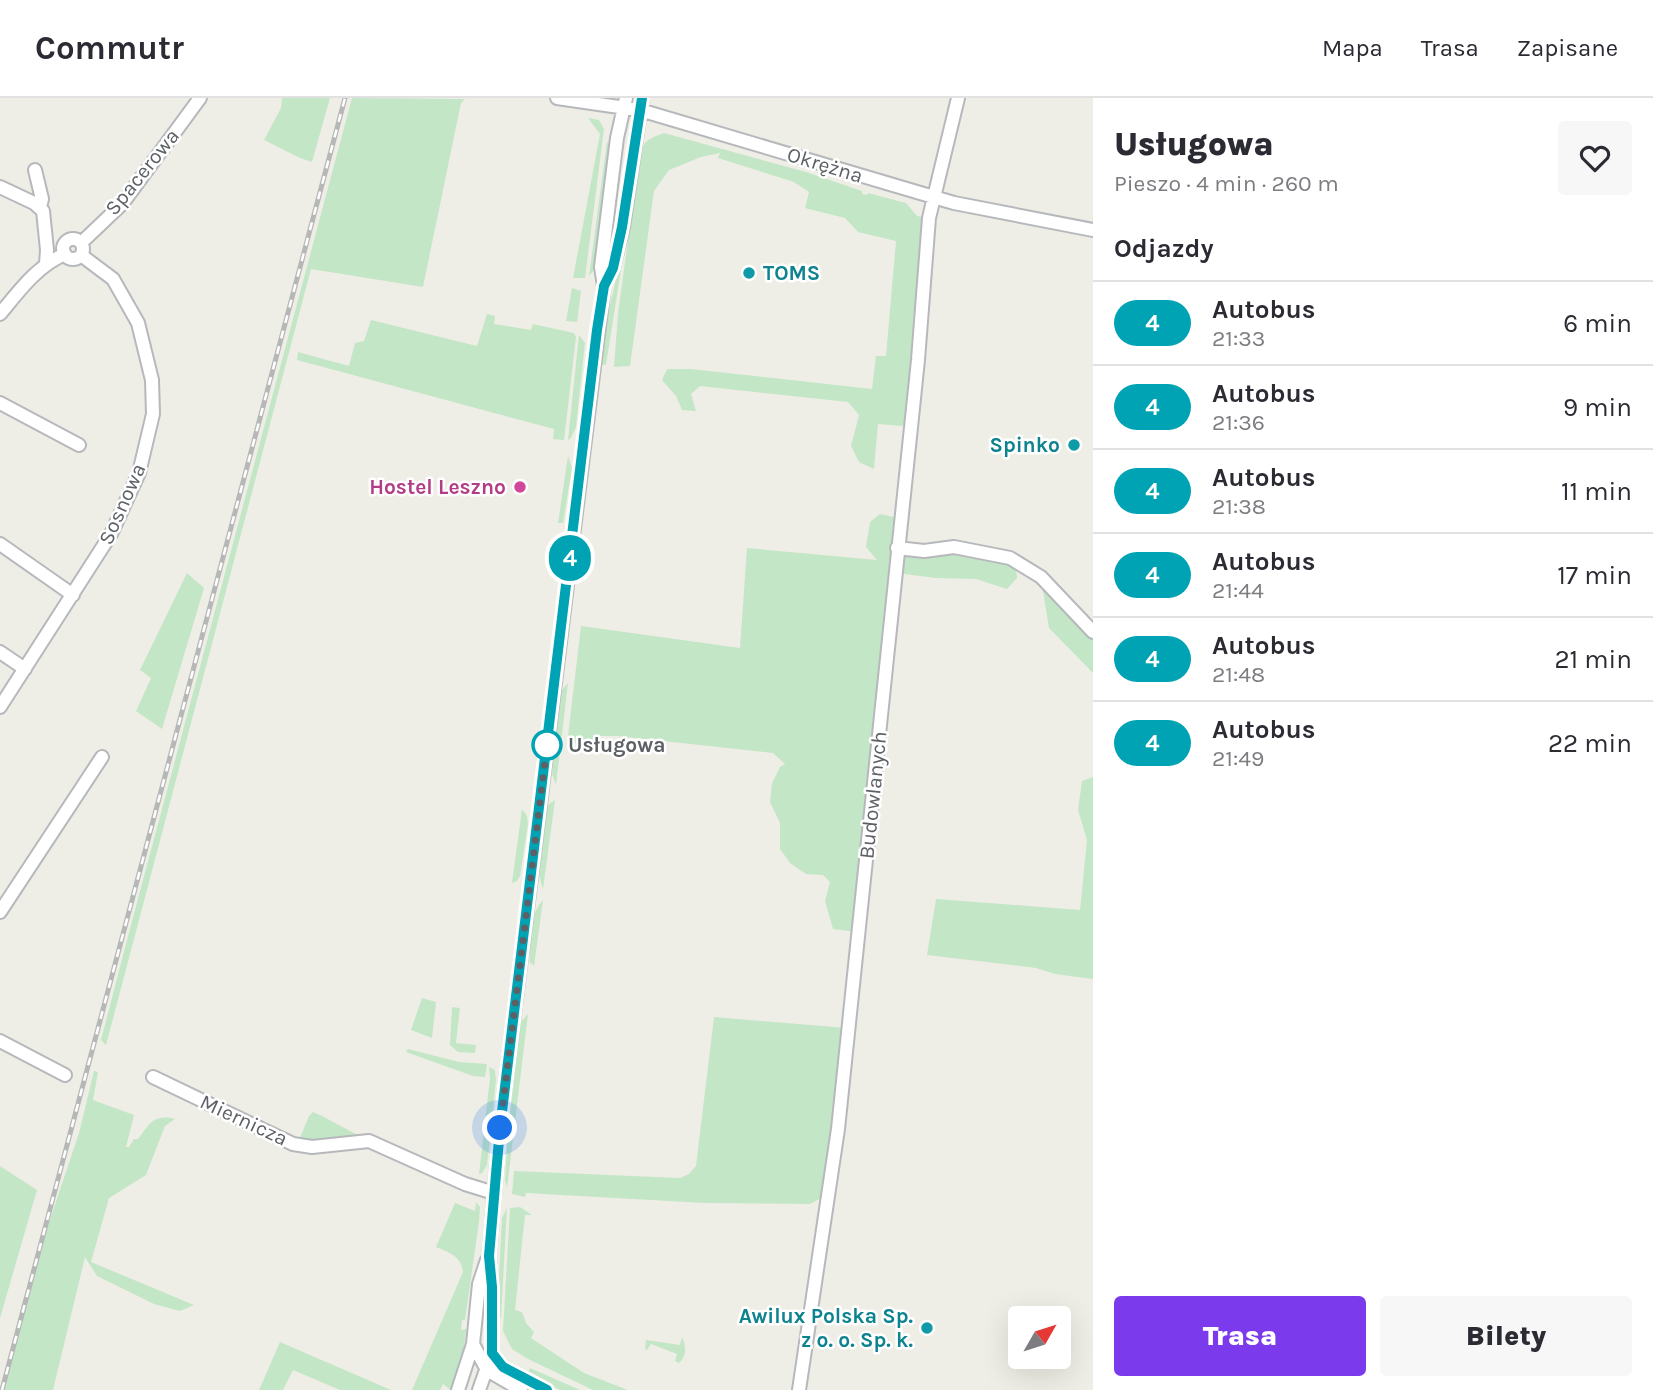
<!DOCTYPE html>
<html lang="pl">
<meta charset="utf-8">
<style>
:root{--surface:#fff;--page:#f7f7f7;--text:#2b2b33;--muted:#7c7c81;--line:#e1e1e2;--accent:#7c3aed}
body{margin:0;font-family:Karla,sans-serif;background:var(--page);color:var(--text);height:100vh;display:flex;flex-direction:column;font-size:26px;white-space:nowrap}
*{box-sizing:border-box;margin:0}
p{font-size:23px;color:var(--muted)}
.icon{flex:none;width:38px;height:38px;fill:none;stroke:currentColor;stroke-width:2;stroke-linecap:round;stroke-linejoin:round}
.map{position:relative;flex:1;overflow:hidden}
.drawer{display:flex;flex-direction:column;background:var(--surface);width:560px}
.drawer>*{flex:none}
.badge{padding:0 14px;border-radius:23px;font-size:24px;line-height:46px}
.needle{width:46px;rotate:51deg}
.buttons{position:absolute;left:1008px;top:1208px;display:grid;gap:14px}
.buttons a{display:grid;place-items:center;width:63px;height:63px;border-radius:7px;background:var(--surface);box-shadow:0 7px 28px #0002;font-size:35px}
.you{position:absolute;width:35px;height:35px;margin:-18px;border:5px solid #fff;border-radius:50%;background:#1a73e8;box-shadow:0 0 0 10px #1a73e833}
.map>.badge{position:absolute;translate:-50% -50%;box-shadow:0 0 0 4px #fff}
h2{padding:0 21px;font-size:26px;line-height:63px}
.round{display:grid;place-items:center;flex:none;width:74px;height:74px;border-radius:7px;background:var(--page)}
.headline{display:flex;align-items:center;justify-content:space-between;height:119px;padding:0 21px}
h1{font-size:33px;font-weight:800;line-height:52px}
.button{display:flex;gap:14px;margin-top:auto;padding:14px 21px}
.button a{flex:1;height:80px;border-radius:7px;background:var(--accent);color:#fff;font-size:28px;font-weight:800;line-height:80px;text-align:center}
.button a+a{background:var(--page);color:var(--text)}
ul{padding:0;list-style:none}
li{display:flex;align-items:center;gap:21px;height:84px;padding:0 21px;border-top:2px solid var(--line)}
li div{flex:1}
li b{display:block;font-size:26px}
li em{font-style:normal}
li .badge{min-width:77px;font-weight:700;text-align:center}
header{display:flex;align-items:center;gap:42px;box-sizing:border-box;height:98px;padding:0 35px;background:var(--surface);border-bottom:2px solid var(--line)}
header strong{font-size:33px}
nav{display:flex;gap:38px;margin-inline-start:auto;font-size:24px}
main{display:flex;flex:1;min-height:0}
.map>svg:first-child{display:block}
.green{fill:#c3e6c6}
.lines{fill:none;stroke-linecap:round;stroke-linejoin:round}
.minor-casing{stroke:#b6b8bc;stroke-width:16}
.minor{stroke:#fff;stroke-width:12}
.rail-casing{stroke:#b6b7b7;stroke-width:5}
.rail{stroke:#fff;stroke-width:2.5;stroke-dasharray:8;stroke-linecap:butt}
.line-casing{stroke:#fff;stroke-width:16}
.line{stroke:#00a3b4;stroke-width:10}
.walk{stroke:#5d6166;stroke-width:7;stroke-dasharray:0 12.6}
.culture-dot{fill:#0f9aa8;stroke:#fff;stroke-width:2.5}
.hotel-dot{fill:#d1479c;stroke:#fff;stroke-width:2.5}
.stop-dot{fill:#fff;stroke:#00a3b4;stroke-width:3.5}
.labels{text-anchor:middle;stroke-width:5;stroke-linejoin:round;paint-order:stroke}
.street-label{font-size:21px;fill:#5d6166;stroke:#fff}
.culture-label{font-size:21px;font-weight:bold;fill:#0d838f;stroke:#fff;text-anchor:end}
.hotel-label{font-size:21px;font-weight:bold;fill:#b23c85;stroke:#fff;text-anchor:end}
.stop-label{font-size:21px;font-weight:bold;fill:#5d6166;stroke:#fff;text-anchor:start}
</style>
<header>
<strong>Commutr</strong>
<nav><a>Mapa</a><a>Trasa</a><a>Zapisane</a></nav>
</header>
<main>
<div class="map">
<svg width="1093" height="1292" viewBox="0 0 1093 1292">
<rect width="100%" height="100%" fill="#efeee6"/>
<path class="green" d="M282,0H330L312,64L300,60L264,42L281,10Z
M352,0L465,1L461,5L423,189L311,171L106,947L101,942L131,827Z
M588,20L599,22L604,31L585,180H573L600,36Z
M664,35L806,74L862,93V96L867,97L868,95L906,105L917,118L929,120L911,320L902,328L878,326L874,371L859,364L851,348L859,317L848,304L700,288L691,296L696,313L682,312L676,298L662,282L667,271H691L872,291L876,258H886L896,143L858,134L845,120L805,110L809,94L794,84L718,60L720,55L701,59L669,72L654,93L630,268L614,269L618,216L638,67C643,45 642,43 664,35Z
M607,44L611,45L595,171L589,178Z
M626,140L606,267L601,266L608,215Z
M572,190L581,193L577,224L566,223Z
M487,216L495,218L494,226L531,232L533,226L574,235L576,239L564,342L553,341L554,331L297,262L298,254L349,268L355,245L364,243L371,222L477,248Z
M579,237L585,245L576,329L571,340L568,342Z
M568,358L572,370L563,425H558Z
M880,416L894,419L900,428L897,449H954L1015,463L1017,480L1007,491L976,481L936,480L896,475L858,834L833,831L825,803L830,784L823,777L806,776L790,765L780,751V725L770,704L772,685L780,669L785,666L773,655L617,638H598L584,645L567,646L581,528L740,550L747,450L877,462L866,449L870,424Z
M187,475L204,490L162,631L136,613L151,580L140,572Z
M1048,488L1093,534V575L1049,530L1043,493Z
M568,585L556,687L552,676L562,592Z
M1093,679V881L1055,876L1036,870L927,857L936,801L1080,812L1087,742L1078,712L1082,683Z
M555,702L543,791L539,777L545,714L549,706Z
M522,711L527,718L528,726L520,778L517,783L512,785Z
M543,802L534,868L530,864C528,846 529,816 543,802Z
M422,900L436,904L432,940L411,932Z
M452,909L460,910L456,945L476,947L475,955L458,954L450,947Z
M528,916L507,1090L505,1082L508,1033L521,924Z
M714,919L847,930L827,1097L810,1106L705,1105L526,1095L525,1099L512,1096L514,1073L680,1080L689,1076L696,1068Z
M408,951L459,964L487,966L485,979L473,978L406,954Z
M489,969L495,972L496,982L487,1067L482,1075L479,1076L490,980Z
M94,973L98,974L93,1002L134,1017L126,1049H129L134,1041H138C150,1025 154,1016 175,1021L165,1028L146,1077L109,1100L91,1164L194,1207L180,1213L154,1206L97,1178L85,1159L53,1292H0L23,1202L79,1035Z
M313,1014L322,1018L369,1043L297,1047L309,1018Z
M0,1068L37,1092L0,1220Z
M476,1104L480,1109L479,1124L465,1222H462L461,1232L466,1231C465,1253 458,1272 451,1292L443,1286L440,1292H412L463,1174C461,1157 449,1155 436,1149L455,1105L475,1113Z
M520,1109L532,1117H525L515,1212L522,1214L526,1225L534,1234L531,1240L584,1275L628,1292H593L528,1261L512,1251L503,1233L510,1110Z
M507,1110L501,1220H497L502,1120Z
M682,1239C686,1248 687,1258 679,1265L675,1263L677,1256L651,1246L647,1252L645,1251L646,1242L680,1247Z
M280,1244L391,1292H340L293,1272L283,1292H259Z
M530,1270L580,1292H560L528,1275Z"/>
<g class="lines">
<defs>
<path id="minor" d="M557,0L640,12L954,105L1093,132
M35,72L42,101L40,109
M0,89L34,105L43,113L47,152L46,166
M63 151a10 10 0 1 1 20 0a10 10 0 1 1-20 0Z
M81,145L122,106L200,0
M604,188L613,170L623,129L642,0
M0,216C19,193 37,168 65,156
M0,305L79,347
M0,446L73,497
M897,450L924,453L954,449L1010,460L1041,479L1093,534
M0,554L25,571
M0,609L111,436L139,375L153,316L152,282L138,225L113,181L81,157
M0,814L102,659
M0,943L65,977
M153,979L293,1046L312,1049L369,1043L465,1086L494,1095
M473,1246L487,1272L521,1292
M492,1255L503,1269L547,1292
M458,1292L473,1246L479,1186L487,1162
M479,1292L492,1255V1189L489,1158L500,1030L604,188L601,169L617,40L626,0
M799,1292L838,1031L918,262L929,120L958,0"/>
</defs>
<use href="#minor" class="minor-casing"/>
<use href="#minor" class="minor"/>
<defs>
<path id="rail" d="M2,1292L345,0"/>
</defs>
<use href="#rail" class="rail-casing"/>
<use href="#rail" class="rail"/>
</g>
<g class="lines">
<defs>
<path id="line" d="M547,1292L503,1269L492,1255V1189L489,1158L500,1030L597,232L604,188L613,170L622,129L642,0"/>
</defs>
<use href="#line" class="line-casing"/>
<use href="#line" class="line"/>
<path class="walk" d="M500,1030L547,647"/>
</g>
<g class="culture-dot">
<circle cx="749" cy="175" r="7"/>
<circle cx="1074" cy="347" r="7"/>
<circle cx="927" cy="1230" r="7"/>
</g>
<circle class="hotel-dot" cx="520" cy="389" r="7"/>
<circle class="stop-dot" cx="547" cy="647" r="14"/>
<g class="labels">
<g class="street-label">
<text transform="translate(825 67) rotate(17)" y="7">Okrężna</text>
<text transform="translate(142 74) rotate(-51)" y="7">Spacerowa</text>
<text transform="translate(122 406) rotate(-66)" y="7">Sosnowa</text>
<text transform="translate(873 697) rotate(-84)" y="7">Budowlanych</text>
<text transform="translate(244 1022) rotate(25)" y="7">Miernicza</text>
</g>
<g class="culture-label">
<text x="763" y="182" text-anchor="start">TOMS</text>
<text x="1060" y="354">Spinko</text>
<text x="913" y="1225">Awilux Polska Sp.<tspan x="913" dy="24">z o. o. Sp. k.</tspan></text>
</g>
<g class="hotel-label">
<text x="506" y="396">Hostel Leszno</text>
</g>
<g class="stop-label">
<text x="568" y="654">Usługowa</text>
</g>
</g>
</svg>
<div class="buttons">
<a><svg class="needle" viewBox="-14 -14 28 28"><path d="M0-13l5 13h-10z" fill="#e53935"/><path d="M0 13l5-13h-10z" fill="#7c7c81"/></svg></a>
</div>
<div class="you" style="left:500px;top:1030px"></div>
<b class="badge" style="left:570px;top:460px;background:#00a3b4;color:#fff">4</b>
</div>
<section class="drawer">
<div class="headline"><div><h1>Usługowa</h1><p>Pieszo · 4 min · 260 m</p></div><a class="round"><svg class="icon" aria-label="heart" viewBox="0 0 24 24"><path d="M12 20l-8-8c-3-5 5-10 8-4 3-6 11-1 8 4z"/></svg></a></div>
<h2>Odjazdy</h2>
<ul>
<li><span class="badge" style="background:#00a3b4;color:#fff">4</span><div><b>Autobus</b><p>21:33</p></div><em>6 min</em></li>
<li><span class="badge" style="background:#00a3b4;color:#fff">4</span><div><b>Autobus</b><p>21:36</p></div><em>9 min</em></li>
<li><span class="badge" style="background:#00a3b4;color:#fff">4</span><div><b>Autobus</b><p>21:38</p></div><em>11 min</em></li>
<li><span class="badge" style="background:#00a3b4;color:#fff">4</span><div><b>Autobus</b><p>21:44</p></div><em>17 min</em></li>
<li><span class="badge" style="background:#00a3b4;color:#fff">4</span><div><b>Autobus</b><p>21:48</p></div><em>21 min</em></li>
<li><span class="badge" style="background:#00a3b4;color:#fff">4</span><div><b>Autobus</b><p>21:49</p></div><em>22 min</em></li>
</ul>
<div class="button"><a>Trasa</a><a>Bilety</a></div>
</section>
</main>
